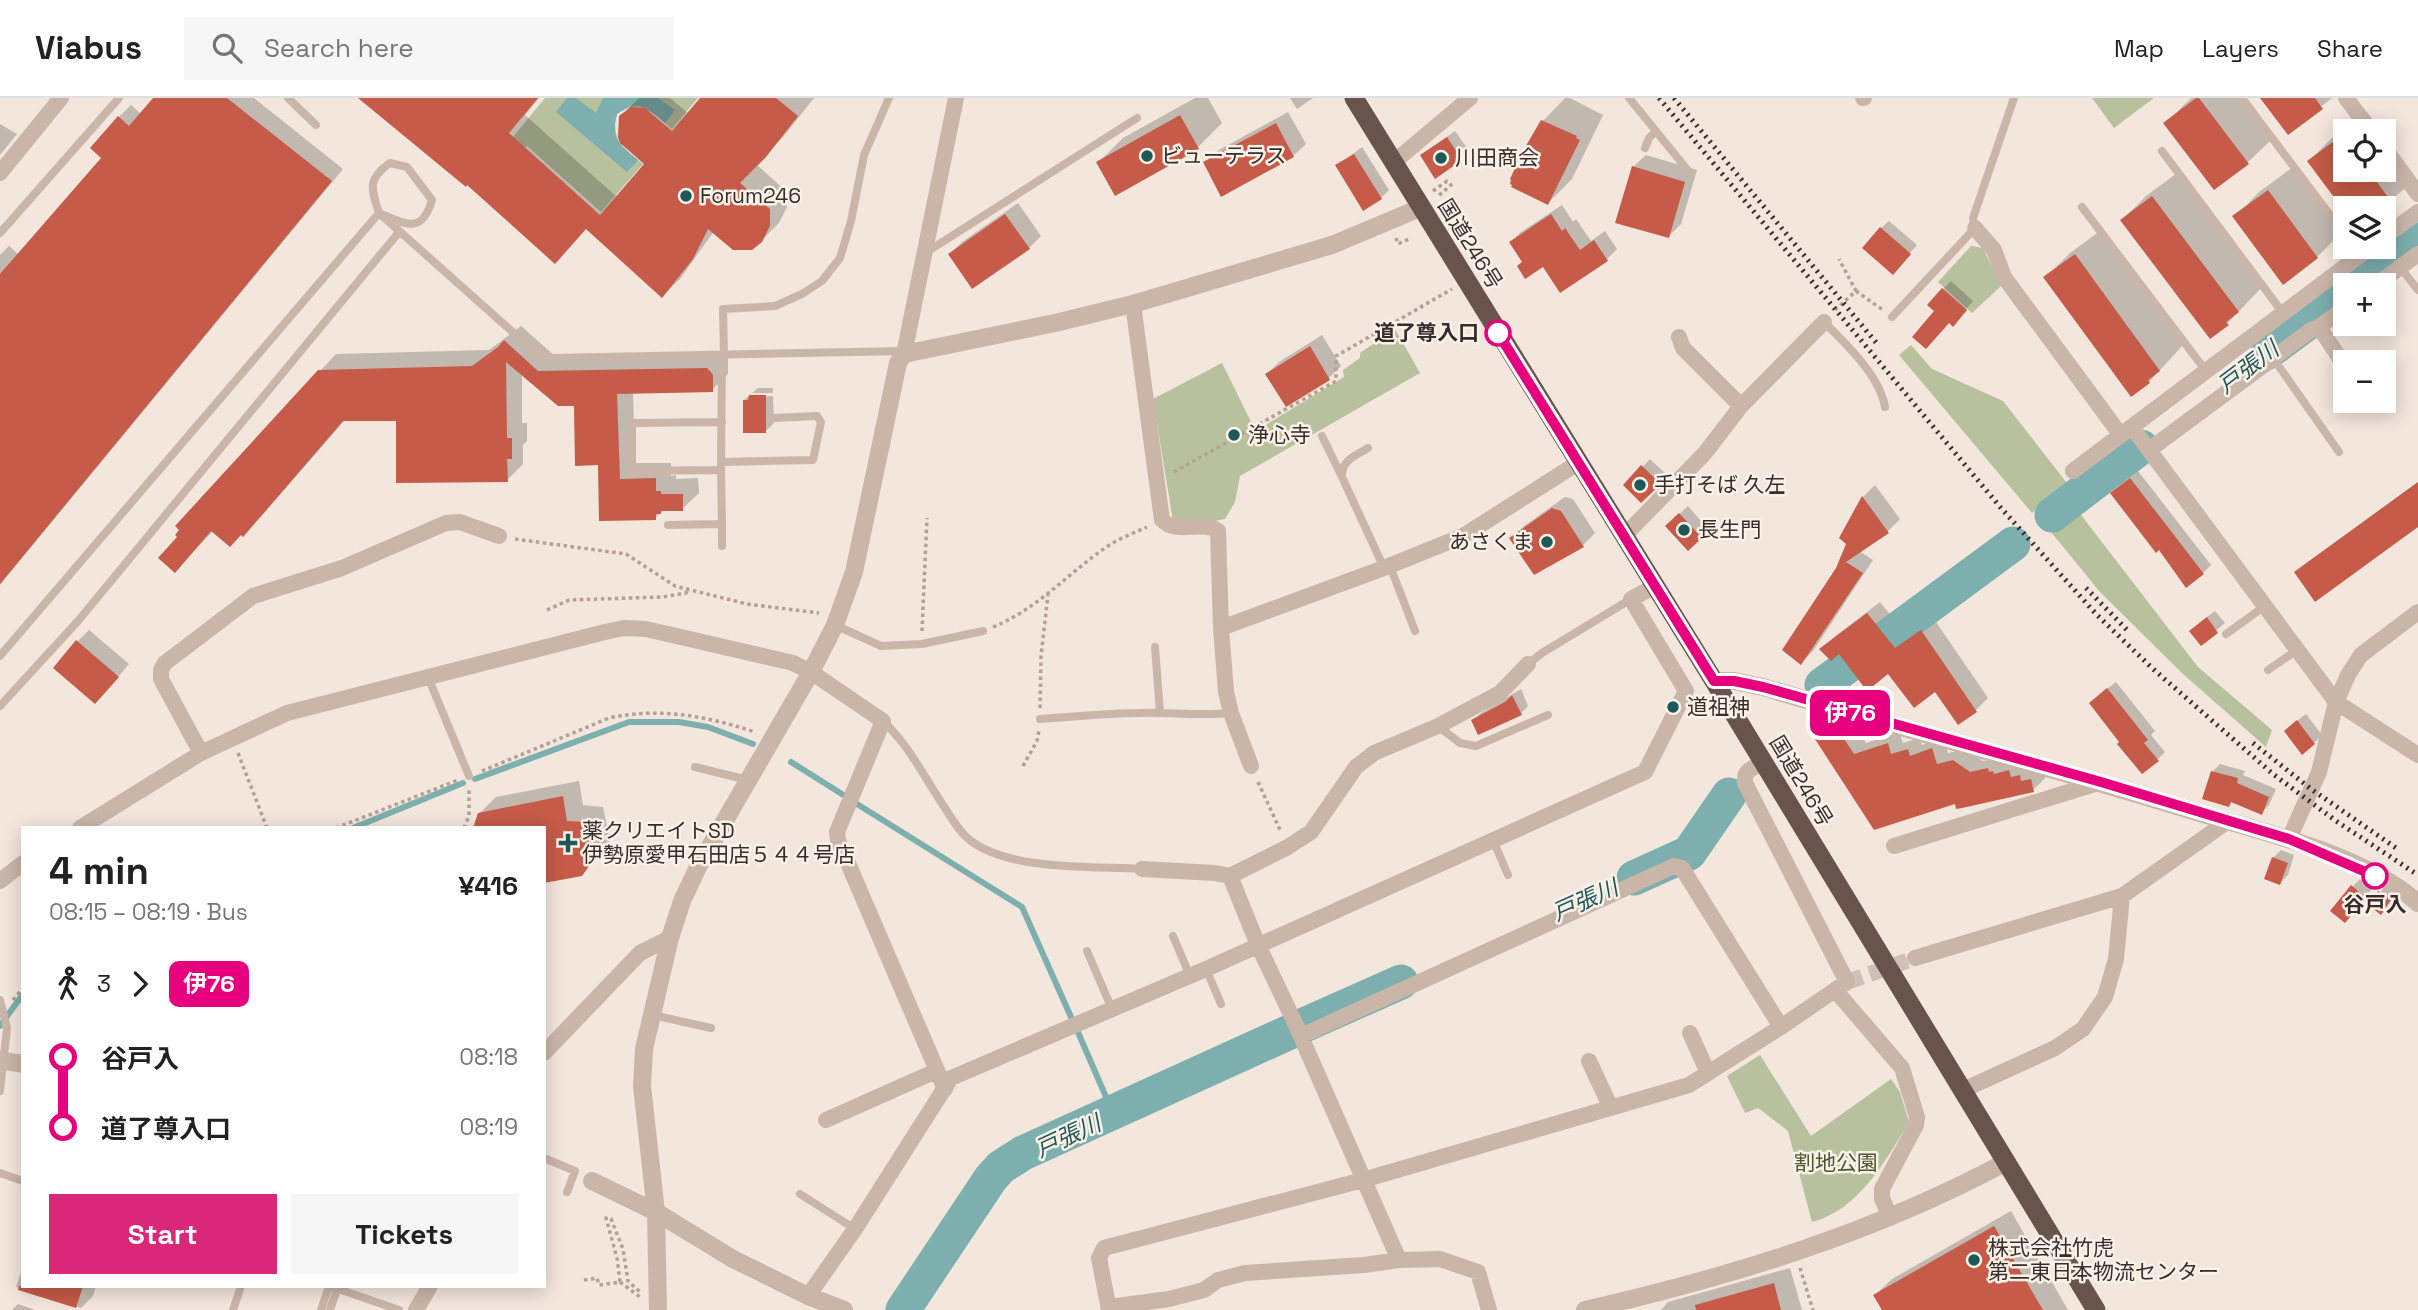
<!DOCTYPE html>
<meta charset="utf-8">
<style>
:root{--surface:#fff;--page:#f6f6f6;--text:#222;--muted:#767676;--line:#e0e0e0;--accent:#db2777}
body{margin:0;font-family:"Space Grotesk","Noto Sans JP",sans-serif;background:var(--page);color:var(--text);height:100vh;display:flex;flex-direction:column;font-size:26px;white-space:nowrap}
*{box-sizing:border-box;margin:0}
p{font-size:23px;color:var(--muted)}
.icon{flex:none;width:38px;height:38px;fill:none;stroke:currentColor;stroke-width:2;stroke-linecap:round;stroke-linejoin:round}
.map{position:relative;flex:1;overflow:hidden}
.drawer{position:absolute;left:21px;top:728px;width:525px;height:462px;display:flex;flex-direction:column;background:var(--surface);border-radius:0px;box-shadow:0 4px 18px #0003}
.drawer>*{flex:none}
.badge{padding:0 14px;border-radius:10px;font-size:24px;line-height:46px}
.fabs{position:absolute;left:2333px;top:21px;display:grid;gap:14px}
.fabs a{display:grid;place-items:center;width:63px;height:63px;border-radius:0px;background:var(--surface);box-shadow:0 4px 18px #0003;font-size:35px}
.map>.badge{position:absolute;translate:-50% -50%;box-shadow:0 0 0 4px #fff}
.legs{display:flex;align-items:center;gap:10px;height:77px;padding:0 28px;font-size:23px}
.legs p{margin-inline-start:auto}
.overview{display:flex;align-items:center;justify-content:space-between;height:119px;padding:0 28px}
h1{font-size:38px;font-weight:700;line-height:52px}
.button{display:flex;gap:14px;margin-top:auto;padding:14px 28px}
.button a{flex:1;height:80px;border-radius:0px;background:var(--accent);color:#fff;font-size:28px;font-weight:700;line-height:80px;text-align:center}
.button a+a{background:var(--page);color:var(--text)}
ul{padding:0 28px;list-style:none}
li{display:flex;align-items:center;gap:24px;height:70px;font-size:26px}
li i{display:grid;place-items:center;width:10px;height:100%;margin:0 9px;background:currentColor}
li i::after{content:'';width:18px;height:18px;margin:-9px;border:5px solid;border-radius:50%;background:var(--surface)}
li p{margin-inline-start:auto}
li:first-child i{background:linear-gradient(#0000 50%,currentColor 0)}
li:last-child i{background:linear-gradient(currentColor 50%,#0000 0)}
header{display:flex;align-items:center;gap:42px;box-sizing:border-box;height:98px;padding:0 35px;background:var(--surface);border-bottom:2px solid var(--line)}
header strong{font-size:33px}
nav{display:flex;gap:38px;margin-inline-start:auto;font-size:24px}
.search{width:490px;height:63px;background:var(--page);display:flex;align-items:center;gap:18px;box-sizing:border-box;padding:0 24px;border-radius:0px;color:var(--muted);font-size:26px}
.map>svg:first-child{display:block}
.green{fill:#b8c19d}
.water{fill:#7cafad}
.shadow{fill:#0003}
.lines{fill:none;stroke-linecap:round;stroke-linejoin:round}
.stream{stroke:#7cafad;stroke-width:6}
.river{stroke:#7cafad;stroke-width:35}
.building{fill:#c55b48}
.minor-tunnel{stroke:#cdc1b9;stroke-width:16;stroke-dasharray:16 8;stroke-linecap:butt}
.path{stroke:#b69f93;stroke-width:3.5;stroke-dasharray:3.5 3.5;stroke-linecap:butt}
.service{stroke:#cab5a9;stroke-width:8}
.minor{stroke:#cab5a9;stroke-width:16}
.tertiary{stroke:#cab5a9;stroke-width:18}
.trunk{stroke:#68544d;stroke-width:19}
.rail{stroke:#372c29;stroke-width:5;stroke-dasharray:2 5;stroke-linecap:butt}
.line-1-casing{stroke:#fff;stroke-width:16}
.line-1{stroke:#e6007e;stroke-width:10}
.poi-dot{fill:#1e5958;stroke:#faf1e9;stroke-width:2.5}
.stop-1-dot{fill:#fff;stroke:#e6007e;stroke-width:3.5}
.labels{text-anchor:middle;stroke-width:5;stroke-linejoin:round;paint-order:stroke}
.poi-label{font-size:21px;fill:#372c29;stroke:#faf1e9;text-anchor:start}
.street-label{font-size:21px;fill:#372c29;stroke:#faf1e9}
.stop-label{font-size:21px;font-weight:bold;fill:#372c29;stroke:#faf1e9;text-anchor:end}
.park-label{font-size:21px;fill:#4a562c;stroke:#faf1e9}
.water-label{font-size:23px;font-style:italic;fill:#1e5958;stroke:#faf1e9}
</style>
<header>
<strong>Viabus</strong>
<div class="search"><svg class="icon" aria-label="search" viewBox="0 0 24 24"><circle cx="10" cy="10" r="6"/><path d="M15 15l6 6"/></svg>Search here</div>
<nav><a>Map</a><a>Layers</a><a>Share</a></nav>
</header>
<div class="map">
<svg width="2418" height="1212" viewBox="0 0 2418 1212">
<rect width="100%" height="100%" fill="#f2e6dd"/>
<path class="green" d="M545,0H698L672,31C653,15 641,0 617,16C610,42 625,51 643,66L601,114L527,48L501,78L489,68Z
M2092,0H2154L2114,30Z
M1971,148L1983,150L2001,188L1972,215L1938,184Z
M1395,231L1420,275L1240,378L1235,404L1225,421L1185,429L1173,423L1153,301L1222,265L1252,326L1259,331L1344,279L1343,272L1360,260V255Z
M1911,247L1932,271L2003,303L2070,389L2032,415L1899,257Z
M2078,413L2198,569L2272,632L2266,649L2183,576L2100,494L2051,434Z
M1760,957L1811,1038L1891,981L1900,994L1909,1024C1886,1062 1859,1112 1812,1124L1788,1033L1758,1010L1745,1015L1727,978Z"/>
<path class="water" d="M567,0H576L596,15L603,0H658L675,12L665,25C647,10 638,0 617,16C610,41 620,47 638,62L627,74L556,14Z"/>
<path class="shadow" d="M155,0H254L343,71L0,487V157L9,148L19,157L104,59L119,19L131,7L141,16Z
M361,0H539L525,17L618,100L647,66L620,19L639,0H670L689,16L702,0H814L783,39L756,66L786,93L787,109L779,125L761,143L714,133L680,181L662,198L587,129L467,85Z
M1195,0H1208L1222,25L1198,49L1098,65L1123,40Z
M1290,0H1313L1297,11Z
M1565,0H1570L1603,17L1572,81L1548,105L1542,24Z
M2191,0H2241L2272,41L2247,65L2166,25Z
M2262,0H2332L2288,35Z
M1288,14L1306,46L1293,58L1205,65L1217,53Z
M2367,14L2381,33H2345V72H2384V36L2416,80L2383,110L2345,111L2309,63L2333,39Z
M0,26L17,36L0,57Z
M1455,33L1469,53L1461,61L1422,57Z
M1362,49L1389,92L1381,100L1338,67Z
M1646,57L1697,72L1681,126L1669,138L1633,69Z
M2293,69L2341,135L2317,159L2235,119L2259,94Z
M2177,75L2262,189L2227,226L2122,122L2146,98Z
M1018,105L1041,138L1029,150L950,156L962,144Z
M1562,107L1573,124L1576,121L1591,143L1605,133L1617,151L1607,161L1560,193L1543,167L1524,164L1511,144L1521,134Z
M1889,123L1917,147L1900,166L1881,130Z
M2100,133L2183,247L2149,284L2046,179L2070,155Z
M1951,183L1973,203L1960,218L1943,191Z
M521,228L555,258L728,260V276L712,292L633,294L635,365H671V378L676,377V381L698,380L699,395L682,411H664L655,420L599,365L576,306L522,275V325H527V343L523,347V366L507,382L397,321L345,322L259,421L213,433L175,473L320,273L336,256L489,252Z
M1322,237L1341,268L1329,280L1287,307L1267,276L1279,264Z
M758,290H773V295H752L749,299L773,298L774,325L766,333L744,302Z
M1650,361L1667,377L1641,403L1625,387Z
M2138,373L2211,467L2203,475L2112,395Z
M2418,384V426L2296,474L2304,467Z
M1875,387L1900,421L1888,433L1859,453L1873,462L1813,553L1801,565L1848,445L1841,440L1863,399Z
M1565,399L1573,401L1595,435L1583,447L1512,440L1524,428Z
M1688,408L1708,431L1688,451L1667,428Z
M1880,504L1908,539L1934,521L1988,600L1976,612L1959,625L1935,591L1839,554L1822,551L1834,539Z
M2215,513L2225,525L2201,545L2199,525Z
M89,532L129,566L107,592L77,544Z
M2116,584L2155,633L2151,637L2165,654L2157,662L2122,644L2099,597Z
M1521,591L1528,608L1521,615L1473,623L1481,615Z
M2306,616L2322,637L2314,645L2294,625Z
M1839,619L1843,624L1850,620L1866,645L1899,634L1903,645L1920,640L1922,647L1944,640L1948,655L1966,651L1983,663L2000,659L2042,670L2045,680L2033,692L1956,704L1815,638Z
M2220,666L2245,673L2243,677L2276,691L2269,707L2261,715L2233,703L2229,707L2213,673Z
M579,683L583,707L603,709L610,743L598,759L581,776L544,730L479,716L496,699Z
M2281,752L2294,757L2288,777L2280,785L2273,760Z
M2360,781L2372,791L2352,815V789Z
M2387,786L2398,794L2381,814L2370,807Z
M2011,1113L2068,1212H1884L1875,1197L1892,1181Z
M23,1167V1188H96L93,1198L81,1210L16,1189Z
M1790,1170L1802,1212H1661L1668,1204Z
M18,1206L35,1212H12Z"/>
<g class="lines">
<path class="stream" d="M791,664L845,698
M475,681L629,624H679L708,629L753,646
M857,706L1022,809L1071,919
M353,730L463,685
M0,928L23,896
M1077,932L1113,1015"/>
<path class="river" d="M2358,187L2418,142
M2268,254L2345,197
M2052,417L2141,349
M1822,587L2013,446
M1634,780L1689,755L1729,697
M1302,928L1401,884
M903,1212L991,1080L1001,1069L1023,1055L1292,933"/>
</g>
<path class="building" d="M153,0H227L332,83L0,486V176L101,60L90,50L118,18L129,28Z
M358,0H538L509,35L600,117L644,66L620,45L618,39L619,18L631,9L645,10L672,33L700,0H776L798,18L766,59L740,85L770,111V128L762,144L752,152H733L708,131L693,161L662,200L586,131L555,166L467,87L466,89Z
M2196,0H2199L2249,66L2214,92L2163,25Z
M2260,0H2315L2323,11L2288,37Z
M1180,17L1199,51L1115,98L1096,64Z
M1541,22L1577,38L1576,40L1580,42L1548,107L1511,89L1512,87L1510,86L1511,82L1510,81L1523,53Z
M1276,25L1294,59L1221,99L1203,64Z
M2345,35V72H2368L2396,110H2342L2307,63Z
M1447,39L1462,62L1435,81L1420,57Z
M1354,56L1382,101L1363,113L1335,67Z
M1632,68L1685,84L1669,140L1615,125Z
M2268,92L2318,160L2283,187L2232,118Z
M2152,98L2239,214L2226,224L2229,227L2210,241L2120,122Z
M1005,116L1030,151L972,191L948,156Z
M1551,116L1562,133L1565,130L1580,152L1594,142L1608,163L1560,195L1543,169L1525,181L1517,168L1522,164L1509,144Z
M1880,129L1911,156L1893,177L1862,150Z
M2075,156L2160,273L2148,282L2150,285L2131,299L2043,179Z
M1942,190L1967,212L1953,229L1949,225L1926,251L1912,239L1934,213L1927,207Z
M504,242L538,273L707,270L710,273L713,277V294L617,296L620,381L656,380V393H661V396H683V413H661V416H656V422L599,423L598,367L575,368L574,308H558L506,264L507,340H512V361H507L508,384L396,385V323H343L243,439L241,437L230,449L211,433L175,475L158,460L177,439L175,437L179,432L175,428L318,272L472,268L498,249Z
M1310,248L1330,282L1286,309L1265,276Z
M749,297H766V335H743V302H748Z
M1641,367L1661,386L1641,405L1623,387Z
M2130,380L2204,476L2186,490L2159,452L2156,455L2110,395Z
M2418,384V429L2315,504L2294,474Z
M1862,398L1889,435L1846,464L1863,475L1801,567L1782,552L1836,470L1846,446L1839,440Z
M1552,410L1561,413L1584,449L1534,477L1509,440Z
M1679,415L1702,440L1688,453L1665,428Z
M1867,515L1895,550L1921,532L1977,614L1958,627L1935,594L1914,610L1888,576L1867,593L1839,556L1831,563L1819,551Z
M2207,519L2218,535L2201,548L2189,533Z
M76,542L119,579L95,606L53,570Z
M2107,590L2148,642L2144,645L2159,663L2142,676L2117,646L2119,644L2089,605Z
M1512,597L1522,617L1478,637L1471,622L1505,604Z
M2297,622L2315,646L2302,657L2284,633Z
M1827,629L1830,635L1837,630L1854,656L1888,645L1891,656L1908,651L1910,658L1932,650L1937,666L1953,662L1970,674L1988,670L1989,674L1993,673L1994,676L2009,672L2011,679L2020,677L2021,683L2031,681L2034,694L1962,710L1956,711L1955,706L1874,732L1813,638Z
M2211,673L2238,680L2237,685L2269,699L2262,717L2231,704L2229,709L2202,701Z
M563,698L567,723L587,724L594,761L582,778L544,785V730H473L478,715Z
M2272,759L2288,765L2280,787L2264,781Z
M2351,787L2366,800L2345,825L2330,813Z
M2378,793L2391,802L2381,817L2368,807Z
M1994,1128L2043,1212H1882L1873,1197Z
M1774,1185L1781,1212H1696L1695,1207Z
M19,1188H83L76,1210L18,1192Z"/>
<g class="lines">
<path class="minor-tunnel" d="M1847,884L1915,860"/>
<path class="path" d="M1433,93L1447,83L1451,87L1437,99
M1396,140L1398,146L1411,140
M1856,193L1883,212
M1835,212L1856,193L1839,161
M1174,374L1336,283V258L1452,191
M515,441L626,456L675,488L747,506L819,515
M547,512L569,502L662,499L686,495L687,492
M993,529C1038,511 1069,474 1108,448C1120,440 1134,435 1147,429
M922,533L927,420
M1040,610L1041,558L1048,497
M238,655L267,730
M1023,668L1037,643L1039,632
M482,673L609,620C660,609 706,618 755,634
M1258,684L1281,734
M336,730L458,682
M464,730L469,718V691
M13,902L23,890
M1800,1170L1813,1212
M584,1182L597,1180L599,1187L620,1184L617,1160L606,1120L611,1121L623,1151L628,1183L640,1194
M620,1184L640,1199"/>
<path class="service" d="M288,0L316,27
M1629,0L1690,75
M2242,0L2345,137
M1645,50L1649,40L1656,33
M2162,53L2283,215
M2082,109L2206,273
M0,135L119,0
M925,155L1137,20
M2400,169L2418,192
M1892,219L1975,130L1973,120L2014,0
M1824,224C1846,246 1880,278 1885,309
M722,257L721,372L632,373V325L722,324
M724,257L723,211L775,208L802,196L822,183L840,160L851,123L864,57L889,0
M2273,260L2339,354
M1322,338L1341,377
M1368,350C1355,358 1341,362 1342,379L1384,470
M721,364L813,362L821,324L817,318L773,320
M722,426V448
M668,427L722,426L721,372
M1390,468L1415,533
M835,527L881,548L922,546L983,533
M2226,536L2265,508
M1155,549L1160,614
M0,558L379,115C405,126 422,137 432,102L407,69L390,65C367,81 371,90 379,115L534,253L551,260L905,253
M1528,566L1542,555L1631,501
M2268,572L2297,552
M428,579L469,678
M0,608L78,523L399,134
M1040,621C1073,619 1106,615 1138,615C1170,614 1200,618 1231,615
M883,623C912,651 923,678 945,710C952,721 960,735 971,743C1011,773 1093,768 1142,771
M1438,628L1460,645L1476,648L1548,617
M695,669L748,682
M1493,742L1508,777
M1173,838L1190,878
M1087,853L1112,911
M1206,871L1221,906
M0,902L7,930L0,993
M653,917L711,930
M544,1060L575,1073L567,1094
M0,1075L23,1083
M800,1096L855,1131
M330,1188L399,1212
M233,1212L241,1188
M321,1212L329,1188
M330,1212L337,1191"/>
<path class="minor" d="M1863,0H1864
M2346,0L2371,33
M2384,50L2418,96
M1394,64L1470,0
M0,75L61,0
M1975,130L1994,152L2004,179L2120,336
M2384,139L2418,114
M2376,187L2418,156
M1133,206L1162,422C1179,438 1200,421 1218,433L1221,530
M2345,210L2319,229L2345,268
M1679,239L1683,250L1741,308
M904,256L956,0
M2369,303L2372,307
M2132,329L2336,604L2418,657
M2149,352L2311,232L2319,229
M2073,373L2371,149
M1624,438L1705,355L1741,308L1824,224
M201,655L161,581V572L165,565L253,498L342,470L446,425L460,424L499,438
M1763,665C1753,670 1743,672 1745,685L1847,884L1835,892
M1251,668L1231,615L1226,594L1221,530L1384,470L1463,438L1578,365
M80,730L201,655L287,615L605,534L624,530L646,531L793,565L811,574L883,623L837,734L838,742L945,991
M2289,741L2319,674L2336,604L2348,577L2361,557L2418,514
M1894,748L2101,684
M1142,771L1215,775L1230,778
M0,783L23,765
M1915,860L2122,798L2228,723
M1690,935L1708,975
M1301,938L1674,768L1682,770L1781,929
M544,955L640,855L670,840
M1589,963L1611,1010
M1963,992L2055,950L2083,931L2105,899L2116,861L2122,798
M826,1022L936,973
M1399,1162L1295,925L1258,847L1230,778L1286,750L1311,734L1356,669L1374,655L1438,628L1500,595L1528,566
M808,1198L855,1131L951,980L1206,871L1645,674L1686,593L1631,501L1655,488
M1109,1209L1169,1201L1204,1192L1218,1182L1245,1175L1364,1167L1399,1162L1440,1161L1478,1174L1489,1212
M416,1212L430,1188
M1109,1212L1099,1160L1104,1150L1363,1082L1689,987L1781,929L1835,892L1902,970L1917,1019L1916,1027L1882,1091V1100L1890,1120"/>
<path class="tertiary" d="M1714,583H1734L1763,589C1909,633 2058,671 2203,716C2271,736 2365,758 2418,805
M0,962L23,966
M592,1083L656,1114L733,1161L808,1198L844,1212
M658,1212L656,1114L642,988L644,951L670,840L682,803L698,769L811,574L835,527L854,474L898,265L904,256L1055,225L1133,206L1332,147L1420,110
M1585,1212C1730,1179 1874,1135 2006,1064"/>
<path class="trunk" d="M1354,0L1714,583L2096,1212"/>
<path class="rail" d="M1659,0L2001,410L2097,517L2152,570L2273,676L2336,723L2418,777
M1674,0L1879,248
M2086,490L2130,535
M2253,645L2311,691L2399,752"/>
</g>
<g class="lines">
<defs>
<path id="line-1" d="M1498,235L1714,583H1734L1763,589L2101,684L2289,741L2375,778"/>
</defs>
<use href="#line-1" class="line-1-casing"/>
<use href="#line-1" class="line-1"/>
</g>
<g class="poi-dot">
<circle cx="1147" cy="58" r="7"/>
<circle cx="1441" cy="60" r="7"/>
<circle cx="686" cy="98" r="7"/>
<circle cx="1234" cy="337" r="7"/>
<circle cx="1640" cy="387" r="7"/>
<circle cx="1684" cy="432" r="7"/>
<circle cx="1547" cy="444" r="7"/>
<circle cx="1673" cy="609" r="7"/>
<path d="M564.5 734.5h7v7h7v7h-7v7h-7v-7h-7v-7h7z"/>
<circle cx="1974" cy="1162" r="7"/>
</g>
<g class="stop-1-dot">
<circle cx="1498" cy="235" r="12"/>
<circle cx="2375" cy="778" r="12"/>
</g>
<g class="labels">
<g class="poi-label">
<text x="1161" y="65">ビューテラス</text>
<text x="1455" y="67">川田商会</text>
<text x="700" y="105">Forum246</text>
<text x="1248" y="344">浄心寺</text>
<text x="1654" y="394">手打そば 久左</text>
<text x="1698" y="439">長生門</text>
<text x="1533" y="451" text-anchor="end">あさくま</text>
<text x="1687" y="616">道祖神</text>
<text x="582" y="740">薬クリエイトSD<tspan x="582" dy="24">伊勢原愛甲石田店５４４号店</tspan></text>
<text x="1988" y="1157">株式会社竹虎<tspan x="1988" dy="24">第二東日本物流センター</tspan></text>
</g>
<g class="street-label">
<text transform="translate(1470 146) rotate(58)" y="7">国道246号</text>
<text transform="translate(1801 683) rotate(59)" y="7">国道246号</text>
</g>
<g class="stop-label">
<text x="1479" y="242">道了尊入口</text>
<text x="2375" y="814" text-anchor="middle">谷戸入</text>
</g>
<g class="park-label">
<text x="1836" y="1072">割地公園</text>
</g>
<g class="water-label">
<text transform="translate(2248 269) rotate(-37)" y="8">戸張川</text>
<text transform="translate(1585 802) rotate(-24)" y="8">戸張川</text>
<text transform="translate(1068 1038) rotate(-25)" y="8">戸張川</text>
</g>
</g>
</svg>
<div class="fabs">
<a><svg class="icon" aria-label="locate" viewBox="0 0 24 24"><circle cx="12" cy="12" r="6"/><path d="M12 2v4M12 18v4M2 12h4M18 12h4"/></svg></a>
<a><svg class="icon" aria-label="layers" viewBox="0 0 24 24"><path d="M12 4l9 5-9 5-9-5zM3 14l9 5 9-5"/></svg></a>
<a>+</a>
<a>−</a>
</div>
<b class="badge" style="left:1850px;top:615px;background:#e6007e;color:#fff">伊76</b>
<section class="drawer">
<div class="overview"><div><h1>4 min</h1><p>08:15 – 08:19 · Bus</p></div><b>¥416</b></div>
<div class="legs"><svg class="icon" aria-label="walk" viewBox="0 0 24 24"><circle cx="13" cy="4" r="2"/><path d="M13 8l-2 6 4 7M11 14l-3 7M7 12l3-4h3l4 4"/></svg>3<svg class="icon" aria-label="forward" viewBox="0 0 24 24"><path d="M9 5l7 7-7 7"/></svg><b class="badge" style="background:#e6007e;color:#fff">伊76</b></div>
<ul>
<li><i style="color:#e6007e"></i><b>谷戸入</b><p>08:18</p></li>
<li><i style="color:#e6007e"></i><b>道了尊入口</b><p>08:19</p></li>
</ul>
<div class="button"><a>Start</a><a>Tickets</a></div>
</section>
</div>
